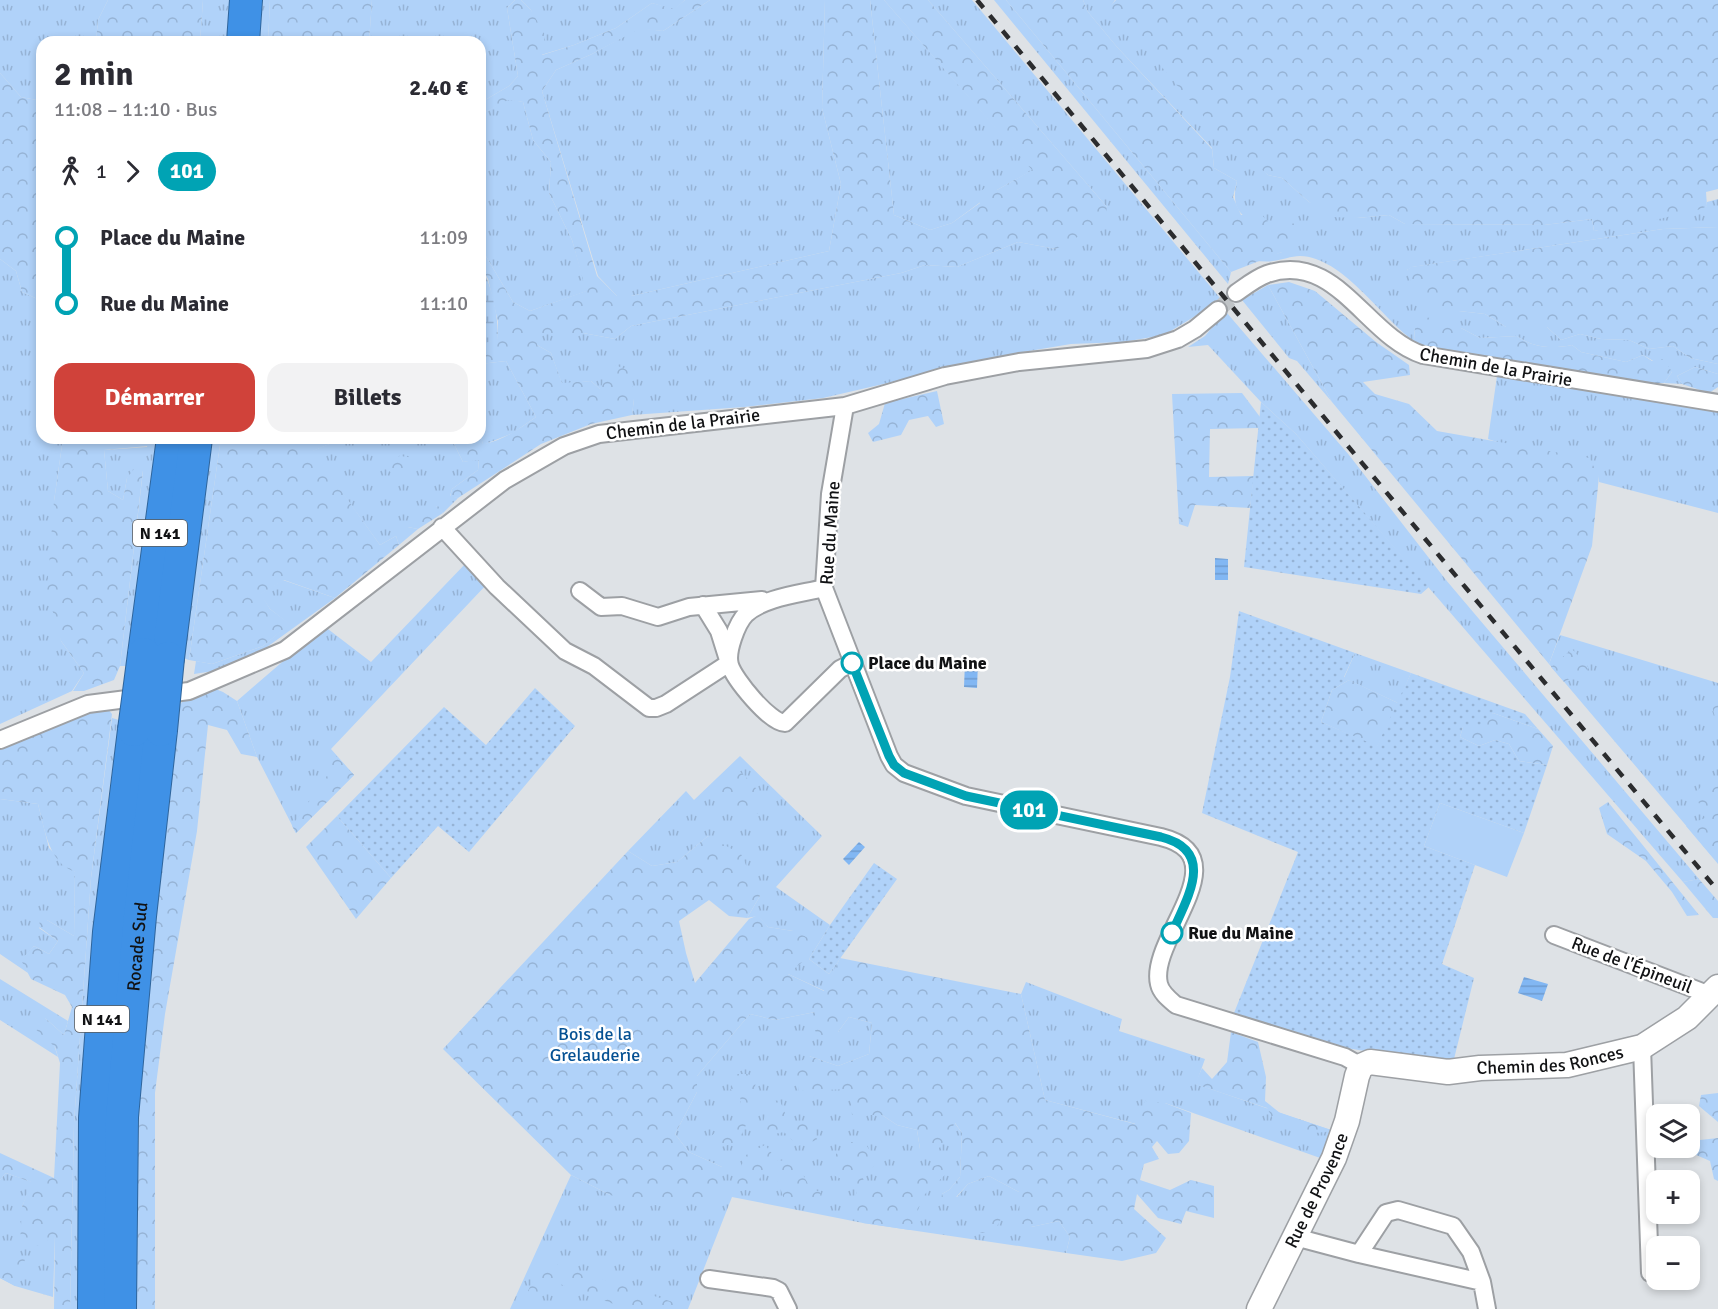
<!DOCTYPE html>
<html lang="fr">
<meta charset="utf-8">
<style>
:root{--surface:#fff;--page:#f2f2f3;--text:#2b2b33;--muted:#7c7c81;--accent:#d0423a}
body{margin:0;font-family:Signika,sans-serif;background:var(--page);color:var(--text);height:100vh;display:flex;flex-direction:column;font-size:22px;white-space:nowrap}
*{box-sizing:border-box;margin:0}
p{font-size:20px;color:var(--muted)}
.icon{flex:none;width:33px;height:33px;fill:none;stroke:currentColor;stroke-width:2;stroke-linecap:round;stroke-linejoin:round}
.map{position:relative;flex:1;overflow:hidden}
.sheet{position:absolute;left:36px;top:36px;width:450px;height:408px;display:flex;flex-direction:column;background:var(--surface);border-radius:18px;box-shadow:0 3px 9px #0003}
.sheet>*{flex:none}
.badge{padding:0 12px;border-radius:20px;font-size:21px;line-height:39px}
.fabs{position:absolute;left:1646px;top:1104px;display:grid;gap:12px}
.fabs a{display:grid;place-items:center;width:54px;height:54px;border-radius:12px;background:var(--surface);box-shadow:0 3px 9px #0003;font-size:30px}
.map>.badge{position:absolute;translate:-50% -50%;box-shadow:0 0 0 3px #fff}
.legs{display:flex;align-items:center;gap:9px;height:66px;padding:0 18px;font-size:20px}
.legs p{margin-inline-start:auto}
.summary{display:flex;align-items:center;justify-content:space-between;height:102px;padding:0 18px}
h1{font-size:33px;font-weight:800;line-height:45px}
.button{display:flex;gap:12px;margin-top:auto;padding:12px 18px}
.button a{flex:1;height:69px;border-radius:18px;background:var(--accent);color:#fff;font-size:24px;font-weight:800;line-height:69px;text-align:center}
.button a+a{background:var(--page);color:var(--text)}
ul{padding:0 18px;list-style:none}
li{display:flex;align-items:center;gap:21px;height:66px;font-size:22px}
li i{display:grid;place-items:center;width:9px;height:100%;margin:0 8px;background:currentColor}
li i::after{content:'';width:15px;height:15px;margin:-8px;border:4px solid;border-radius:50%;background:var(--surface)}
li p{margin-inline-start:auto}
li:first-child i{background:linear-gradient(#0000 50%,currentColor 0)}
li:last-child i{background:linear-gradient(currentColor 50%,#0000 0)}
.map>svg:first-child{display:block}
.grass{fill:url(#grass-tufts)}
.forest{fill:url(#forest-crowns)}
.wetland{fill:url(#wetland-marsh)}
.park{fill:#b0d2f9}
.garden{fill:url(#garden-dots)}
.water{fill:url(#water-rules)}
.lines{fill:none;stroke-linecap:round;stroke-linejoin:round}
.street-tunnel{stroke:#bfc3c6;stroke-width:16;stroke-dasharray:16 8;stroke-linecap:butt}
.street-casing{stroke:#9da0a4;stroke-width:20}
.secondary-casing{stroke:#9da0a4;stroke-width:27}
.highway-casing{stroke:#2f659c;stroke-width:34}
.street{stroke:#fff;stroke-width:16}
.secondary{stroke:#fff;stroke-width:24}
.highway{stroke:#3f91e6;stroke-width:32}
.rail{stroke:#2b2c2e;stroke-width:4.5;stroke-dasharray:10 10;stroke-linecap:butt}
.highway-bridge-casing{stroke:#2f659c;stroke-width:34;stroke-linecap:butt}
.highway-bridge{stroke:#3f91e6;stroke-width:32}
.line-1-casing{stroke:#fff;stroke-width:14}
.line-1{stroke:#00a3b4;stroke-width:9}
.stop-1-dot{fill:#fff;stroke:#00a3b4;stroke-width:3}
.labels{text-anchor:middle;stroke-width:5;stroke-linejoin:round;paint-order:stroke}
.shield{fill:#fff;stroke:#58595a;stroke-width:1.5}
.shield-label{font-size:16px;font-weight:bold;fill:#111214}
.street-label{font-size:18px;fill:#111214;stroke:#fff}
.stop-label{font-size:18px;font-weight:bold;fill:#111214;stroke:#fff;text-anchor:start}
.park-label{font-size:18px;fill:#055193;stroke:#fff}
</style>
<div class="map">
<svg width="1718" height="1309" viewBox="0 0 1718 1309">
<defs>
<pattern id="grass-tufts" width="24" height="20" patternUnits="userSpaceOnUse" patternTransform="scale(1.5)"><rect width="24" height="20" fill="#b0d2f9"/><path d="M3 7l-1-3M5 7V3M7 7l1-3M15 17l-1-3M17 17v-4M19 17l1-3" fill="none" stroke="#96b3d5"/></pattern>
<pattern id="forest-crowns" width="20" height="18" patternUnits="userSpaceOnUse" patternTransform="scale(1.5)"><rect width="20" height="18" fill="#b0d2f9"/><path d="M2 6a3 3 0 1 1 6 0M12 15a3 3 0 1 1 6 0" fill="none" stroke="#96b3d5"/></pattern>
<pattern id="wetland-marsh" width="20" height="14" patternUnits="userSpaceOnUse" patternTransform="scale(1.5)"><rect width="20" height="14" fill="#b0d2f9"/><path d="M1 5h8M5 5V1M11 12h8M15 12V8" fill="none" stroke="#96b3d5"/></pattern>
<pattern id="garden-dots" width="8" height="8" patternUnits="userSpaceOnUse" patternTransform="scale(1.5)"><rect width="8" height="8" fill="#b0d2f9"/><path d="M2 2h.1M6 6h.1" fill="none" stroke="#96b3d5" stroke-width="1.8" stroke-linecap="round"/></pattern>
<pattern id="water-rules" width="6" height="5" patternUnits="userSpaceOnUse" patternTransform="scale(1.5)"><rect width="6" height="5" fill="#82b7f3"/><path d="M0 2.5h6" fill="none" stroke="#6f9ccf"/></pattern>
</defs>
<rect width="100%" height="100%" fill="#dee2e6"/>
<path class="grass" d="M0,0H108L98,20L96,42H42V101L21,97L0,73Z
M203,0H233L229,42H200Z
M263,0H270L268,42H259Z
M372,0H515L507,8L518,76L509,86L480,103V42H369Z
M521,0H685L674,10L652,3L616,28L574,45L541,55L531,10Z
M710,0H825L822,108L841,184L829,251L631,296H617L598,276L542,91L556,70L592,54L639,28L663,31Z
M870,0H884L1033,170L997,190L952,223L930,230L894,215Z
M928,0H972L1220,298L1217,303L1164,335L1123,342L1071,344L1017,353L823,398L744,407L632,415L634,399L601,390L591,381L562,384L551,353L537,345V333H583L615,339L631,326L901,273L925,265L957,267L1018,242L1056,249L1107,207Z
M994,0H1006L1231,272L1228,284Z
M1083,0H1115L1111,6L1268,175L1282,178L1309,202L1357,218L1389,215L1405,224L1544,225L1592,219L1594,231L1707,206V202L1718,199V227L1663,229L1412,267L1407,270L1459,311L1485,314L1506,327H1547L1561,340L1580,334L1601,339L1629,340L1649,349L1673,346L1690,358L1718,364V374L1695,367L1677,376L1682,384L1664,383L1672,372L1643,355L1626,362L1581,352L1572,345C1553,349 1532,348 1517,336L1480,338L1461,328H1415L1414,341C1380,317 1343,257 1300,256C1291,256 1282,260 1273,261C1267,262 1260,261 1254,261L1282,252L1278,233C1250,220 1228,218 1237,181L1214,168L1212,148L1117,47L1088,12Z
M508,99L523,102L533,140L551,162L549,193L572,240L587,291L530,311L513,302L480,246V239L483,236L480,220V115Z
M0,259L16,271L22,292L42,301V438H63L54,501L61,641L84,673L72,691L0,724Z
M1268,285L1332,402L1297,361L1289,358L1242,300Z
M1227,313L1349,455L1446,580L1699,879L1683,882L1296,434L1261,402L1208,345L1188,347L1205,336L1223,314Z
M506,361L536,417L513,433L483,445L480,433V364Z
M1497,376L1718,409V513L1599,482V476L1488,439Z
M149,438H157L126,666H120L143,471L127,478L123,500L108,491L104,450L147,447Z
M212,438H221L189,660L183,658Z
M344,438H451L463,462L479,459L478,470L452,489L450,496L458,498L443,513L437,506L408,527L418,529L399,545L396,536L380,545L312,451Z
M467,562L488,583L331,749L354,775L296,833L257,757L237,701L324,626L371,662Z
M283,580L335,598L267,647L220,670L194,674L196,661L212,664L263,646L289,624L270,609L260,594Z
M1560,635L1718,683V842L1711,855L1549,664Z
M1355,653L1411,673L1398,703L1344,678Z
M112,718L119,720L108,799L93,952L79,1146V1309H70L74,1123L91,878Z
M740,756L822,836L776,887L830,925L809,959L829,974L840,958L825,991L788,974L793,931L768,927L758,916L747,918L760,896L708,836L677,862L652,866L628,851L686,791L694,800Z
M0,799L38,804L49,848L75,872L74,936L47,920L39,928L58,941L49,954L34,946L22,960L28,973L0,954Z
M0,979L68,1021L64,1035L45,1018L58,1057L0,1020Z
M1026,982L1122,1019L1119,1031L1205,1059L1196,1084L1334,1131L1323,1159L1165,1103L1136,1124L1045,1100L1021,994Z
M815,1012L838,1032L849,1017L872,1023L869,1054L838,1066L809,1056L882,1115L897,1125L917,1130L920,1149L954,1122L962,1133L960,1177L949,1190L942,1194L957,1197L968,1184L989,1176L1019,1192L1031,1227L1059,1221L1070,1237L1066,1253L863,1223L732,1197L688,1309H510L571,1175L610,1195L722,1167L689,1152L675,1134L697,1092V1076L750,1014L775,1020Z
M6,1173L32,1182L22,1207V1221L55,1236L53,1297L15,1286L0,1278V1180Z"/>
<path class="forest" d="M108,0H203L200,42H96L98,20Z
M270,0H372L369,42H268Z
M515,0H521L531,10L545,35L542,55L574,45L616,28L652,3L674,9L685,0H710L663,31L639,29L592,54L556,70L542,91L597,276L617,296H631L829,251L841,184L822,108L825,0H870L894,215L930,230L952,223L980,203L978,193L988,186L997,190L1032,170L884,0H928L1107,207L1104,222L1056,249L1018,242L957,267L925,265L901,273L631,326L615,339L583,333H538L537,345L551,353L562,383L591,381L600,389L605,378L615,365L630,371L634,399L632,415L591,424L541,444L458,498L450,497L452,489L478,470L479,460L463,462L451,438H480V433L483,444C503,441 520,428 536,417L506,361L480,364V343L498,340V322L488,279L480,265V246L513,302L530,311L586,291L572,240L549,193L551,162L533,140L523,102L508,100L480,115V103L509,86L518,76L507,8Z
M1006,0H1083L1088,12L1117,47L1212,149L1214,168L1237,181L1233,197L1241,215L1260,213L1278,233L1290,223L1296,224L1295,238L1282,252L1231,272Z
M1116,0H1718V189L1706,192L1707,206L1701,209L1638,224L1594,231L1592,219L1544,225L1405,224L1389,215L1357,218L1333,217L1309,202L1282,178L1268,175L1211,125L1110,6Z
M0,73L21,97L42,101V301L22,292L16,271L0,259Z
M1718,227V364L1690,358L1673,346L1649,349L1629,340L1601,339L1580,334L1561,340L1547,327H1506L1485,314L1459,311L1450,317L1430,308L1411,282L1407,270L1411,267L1663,229Z
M1289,282L1315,291L1376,342L1409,365L1410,375L1363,382L1375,394L1409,404L1437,431L1589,458L1599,476L1592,546L1549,664L1332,402L1268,285Z
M1421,317L1432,318L1443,327L1461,328L1480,338L1517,336C1532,348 1553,349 1572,345L1581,352L1626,362L1643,355L1652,361L1664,359L1672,372L1664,383H1649L1431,349L1414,341L1415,328Z
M1695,367L1718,374V387L1709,393L1682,384L1677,376Z
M937,391L944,424L936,427L928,416L909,420L901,435L873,442L868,433L879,424L885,403Z
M1242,393L1260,417L1259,428L1210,429L1209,477L1254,476L1250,508L1195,505L1188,527L1179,524L1172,394Z
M63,438H149L148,446L104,450L108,491L123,500L127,478L134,469L143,470L120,666L114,680L84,691H73L84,673L61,641L47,591L54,501Z
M221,438H344L313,451L380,545L396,536L399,545L335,598L284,580L261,594L270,609L290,624L263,646L212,664L189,660Z
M400,456L415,458V472L395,475L386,469L391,458Z
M438,506L443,513L418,529L408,527V522L422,509Z
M1572,649L1589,668L1564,682L1551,667Z
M1349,680L1398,703L1377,747L1321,722L1332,690Z
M213,688L223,692L237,701L257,757L241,754L227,730L208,725L197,831L165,1014L155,1093V1309H137L136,1212L141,1055L178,708L186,696Z
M1718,690V728L1710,699Z
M106,707L112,714L91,878L74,1123L70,1309H54L55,1236L40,1246L20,1244L22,1207L31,1182L6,1173L0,1180V1153L54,1178L60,1063L55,1047L31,1025L35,1013L45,1018L64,1035L72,1007L65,995L31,979L21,960L34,946L49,954L58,941L39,927L40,920H47L74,936L75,872C48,862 45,830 38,804L0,799V747L34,730Z
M1493,713L1538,729L1553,746L1547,765L1519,761L1509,744L1495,740L1479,746L1460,737L1463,727Z
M330,750L354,775L296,833L292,826L331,770L322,758Z
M735,767C750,782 766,790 758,814L739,813L714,785Z
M1703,784L1718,785V864L1686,826L1705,818L1695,794Z
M1608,802L1699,915L1687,916L1672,892L1646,861L1607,834L1599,808Z
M337,816L391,878L356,919L306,847Z
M708,836L741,854L760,896L747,918L729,916L709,900L679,921L686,953L695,983L749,919L758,915L768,927L793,931L813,940L807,958L788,974L824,991L840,958L1021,994L1045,1100L1135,1124L1145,1101L1165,1103L1191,1113L1189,1141L1179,1153L1168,1154L1157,1141L1152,1147L1159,1159L1144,1164L1140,1180L1170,1190L1191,1180L1214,1186V1218L1186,1211L1181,1224L1158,1218L1137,1194L1134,1209L1166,1238L1156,1253L1122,1261L1066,1253L1070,1237L1059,1221L1031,1227L1020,1224L1019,1192L989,1176L968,1184L948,1206L941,1202L942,1194L949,1190L960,1177L962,1133L955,1123L938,1150L920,1149L917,1130L897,1125L882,1115H852L850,1089L799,1091L794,1066L809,1056L838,1066L869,1054L872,1023L849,1017L838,1032L825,1037L815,1031V1012L775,1020L750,1014L697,1076V1092L675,1134L689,1152L722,1167L715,1200L664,1207L610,1195L571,1175L443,1049L628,851L652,866L677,862Z
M1699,879L1718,901V918H1713L1683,882Z
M1231,1032L1258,1042L1266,1077L1265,1101L1280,1113L1334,1131L1315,1133L1274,1121L1267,1108L1195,1084L1202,1068L1212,1079L1227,1062Z
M734,1074H748L756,1080C754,1095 749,1129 737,1140C731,1146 718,1147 710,1150L708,1139L718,1130L731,1128L741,1106L740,1095L730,1089Z
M1718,1093V1122L1699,1106L1701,1095Z
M771,1100L780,1101L790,1125L802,1121C813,1126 815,1129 817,1140L798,1146L784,1132L765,1136L761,1127Z
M1718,1138V1181L1714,1179L1710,1161L1694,1154L1691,1141Z
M850,1142L865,1143L877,1162L863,1178L866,1191C889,1175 916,1168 944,1164L950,1170L924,1195L910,1230L863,1223L851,1213L858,1187L833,1175L836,1154Z
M765,1145L778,1161L794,1159L811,1189L821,1192L818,1204L784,1199L776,1176L766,1168L754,1188L742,1191L732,1187L746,1155Z
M989,1211L1001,1219L993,1233H980L973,1226L976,1215Z
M26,1257L15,1286L0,1278V1261Z
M543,1260L685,1306L684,1309H627L552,1281L539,1295L528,1291Z"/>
<path class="wetland" d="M480,265C493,287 498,315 498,341L480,343Z"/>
<path class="park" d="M1440,803L1524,833L1507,877L1424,846Z"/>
<path class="garden" d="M1261,402L1296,434L1429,587L1421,594L1244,567Z
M1239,611L1355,653L1344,677L1349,680L1332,690L1321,722L1377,746L1411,673L1525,714L1538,729L1493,713L1480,726L1463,727L1460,737L1479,746L1495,740L1509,744L1519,761L1547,765L1524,833L1440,803L1424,846L1475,865L1442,964L1474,978L1454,1059L1433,1062L1340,1047L1234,1013L1298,852L1202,813L1230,677Z
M535,688L575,726L469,852L438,826L391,878L337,816L444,707L486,745Z
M874,863L897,879L829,974L809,959L830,925Z"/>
<path class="water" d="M1215,558L1228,559V580H1215Z
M965,662H978L977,688L964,687Z
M859,842L865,847L849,865L843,859Z
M1524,977L1548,984L1542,1001L1518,993Z"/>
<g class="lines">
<path class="street-tunnel" d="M1218,310L1236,293"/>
<defs>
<path id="street" d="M1236,293C1246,286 1256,278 1267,274C1336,250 1366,337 1423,355L1718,403
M845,406L830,494L824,588L889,756L894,765L904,773L966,796L1161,837C1242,857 1148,939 1159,984C1161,993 1169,999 1176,1005L1345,1057L1361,1066
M442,527L497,587L565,651L594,666L649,708H656L666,704L729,663L719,631L703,605
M824,588C800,594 765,597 746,614C737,623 726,652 730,665C734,679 770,723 785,723L840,669L852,663
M580,591L601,607L622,606L658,617L689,607L762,600
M0,740L88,704L189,691L285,650L505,480L564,446L599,434L845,406L945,376L1019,362L1147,349L1178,339L1195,329L1218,310
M1554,935L1710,995
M1642,1047L1650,1273
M1295,1237L1359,1254L1482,1282L1487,1309
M1359,1254L1386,1213L1398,1210L1453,1226L1471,1252L1482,1282
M709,1279L773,1288L779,1291L788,1309"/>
<g id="secondary">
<path id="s1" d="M1259,1309L1334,1158L1347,1121L1357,1076L1361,1066L1370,1062L1448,1072L1480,1068L1567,1065L1642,1047L1687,1018L1718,987"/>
</g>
<g id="highway">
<path d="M243,42L246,0"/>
<path d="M144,654L173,438"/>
<path d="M168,658L196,438"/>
<path d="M94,1309L95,1118L109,932L134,730"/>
<path id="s2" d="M120,1309L122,1117L140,916L161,730"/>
</g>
</defs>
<use href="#street" class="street-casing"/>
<use href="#secondary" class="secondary-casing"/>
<use href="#highway" class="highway-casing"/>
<use href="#street" class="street"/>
<use href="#secondary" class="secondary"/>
<use href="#highway" class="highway"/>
<path class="rail" d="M977,0L1718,891"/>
<defs>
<path id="highway-bridge" d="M134,730L144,654
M161,730L168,658"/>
</defs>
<use href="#highway-bridge" class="highway-bridge-casing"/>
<use href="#highway-bridge" class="highway-bridge"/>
</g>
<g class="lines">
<defs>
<path id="line-1" d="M852,663L889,756L894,765L904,773L966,796L1161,837C1217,851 1187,898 1172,933"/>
</defs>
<use href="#line-1" class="line-1-casing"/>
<use href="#line-1" class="line-1"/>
</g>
<g class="stop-1-dot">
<circle cx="852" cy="663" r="10"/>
<circle cx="1172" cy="933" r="10"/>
</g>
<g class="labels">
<g class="shield">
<rect x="133" y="520" width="54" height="26" rx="4.5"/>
<rect x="75" y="1006" width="54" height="26" rx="4.5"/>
</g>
<g class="shield-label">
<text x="160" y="539">N 141</text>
<text x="102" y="1025">N 141</text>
</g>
<g class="street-label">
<text transform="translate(1496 367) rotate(10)" y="6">Chemin de la Prairie</text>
<text transform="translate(683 424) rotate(-7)" y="6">Chemin de la Prairie</text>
<text transform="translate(830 533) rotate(-86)" y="6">Rue du Maine</text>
<text dy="6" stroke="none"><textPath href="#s2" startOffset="363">Rocade Sud</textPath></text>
<text transform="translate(1632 965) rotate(21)" y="6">Rue de l'Épineuil</text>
<text dy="6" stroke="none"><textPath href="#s1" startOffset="456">Chemin des Ronces</textPath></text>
<text dy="6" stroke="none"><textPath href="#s1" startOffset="132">Rue de Provence</textPath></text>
</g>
<g class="stop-label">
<text x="868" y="669">Place du Maine</text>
<text x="1188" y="939">Rue du Maine</text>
</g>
<g class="park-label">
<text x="595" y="1040">Bois de la<tspan x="595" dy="21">Grelauderie</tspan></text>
</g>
</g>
</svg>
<div class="fabs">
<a><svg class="icon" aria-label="layers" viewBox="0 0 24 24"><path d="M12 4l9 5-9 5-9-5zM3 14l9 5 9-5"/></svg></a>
<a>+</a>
<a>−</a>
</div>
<b class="badge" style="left:1029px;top:810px;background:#00a3b4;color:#fff">101</b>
<section class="sheet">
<div class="summary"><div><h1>2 min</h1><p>11:08 – 11:10 · Bus</p></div><b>2.40 €</b></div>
<div class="legs"><svg class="icon" aria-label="walk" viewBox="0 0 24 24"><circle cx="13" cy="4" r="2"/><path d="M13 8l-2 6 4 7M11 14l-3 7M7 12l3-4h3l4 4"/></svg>1<svg class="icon" aria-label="forward" viewBox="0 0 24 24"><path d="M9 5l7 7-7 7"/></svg><b class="badge" style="background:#00a3b4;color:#fff">101</b></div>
<ul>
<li><i style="color:#00a3b4"></i><b>Place du Maine</b><p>11:09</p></li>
<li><i style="color:#00a3b4"></i><b>Rue du Maine</b><p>11:10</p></li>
</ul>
<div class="button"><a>Démarrer</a><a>Billets</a></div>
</section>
</div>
